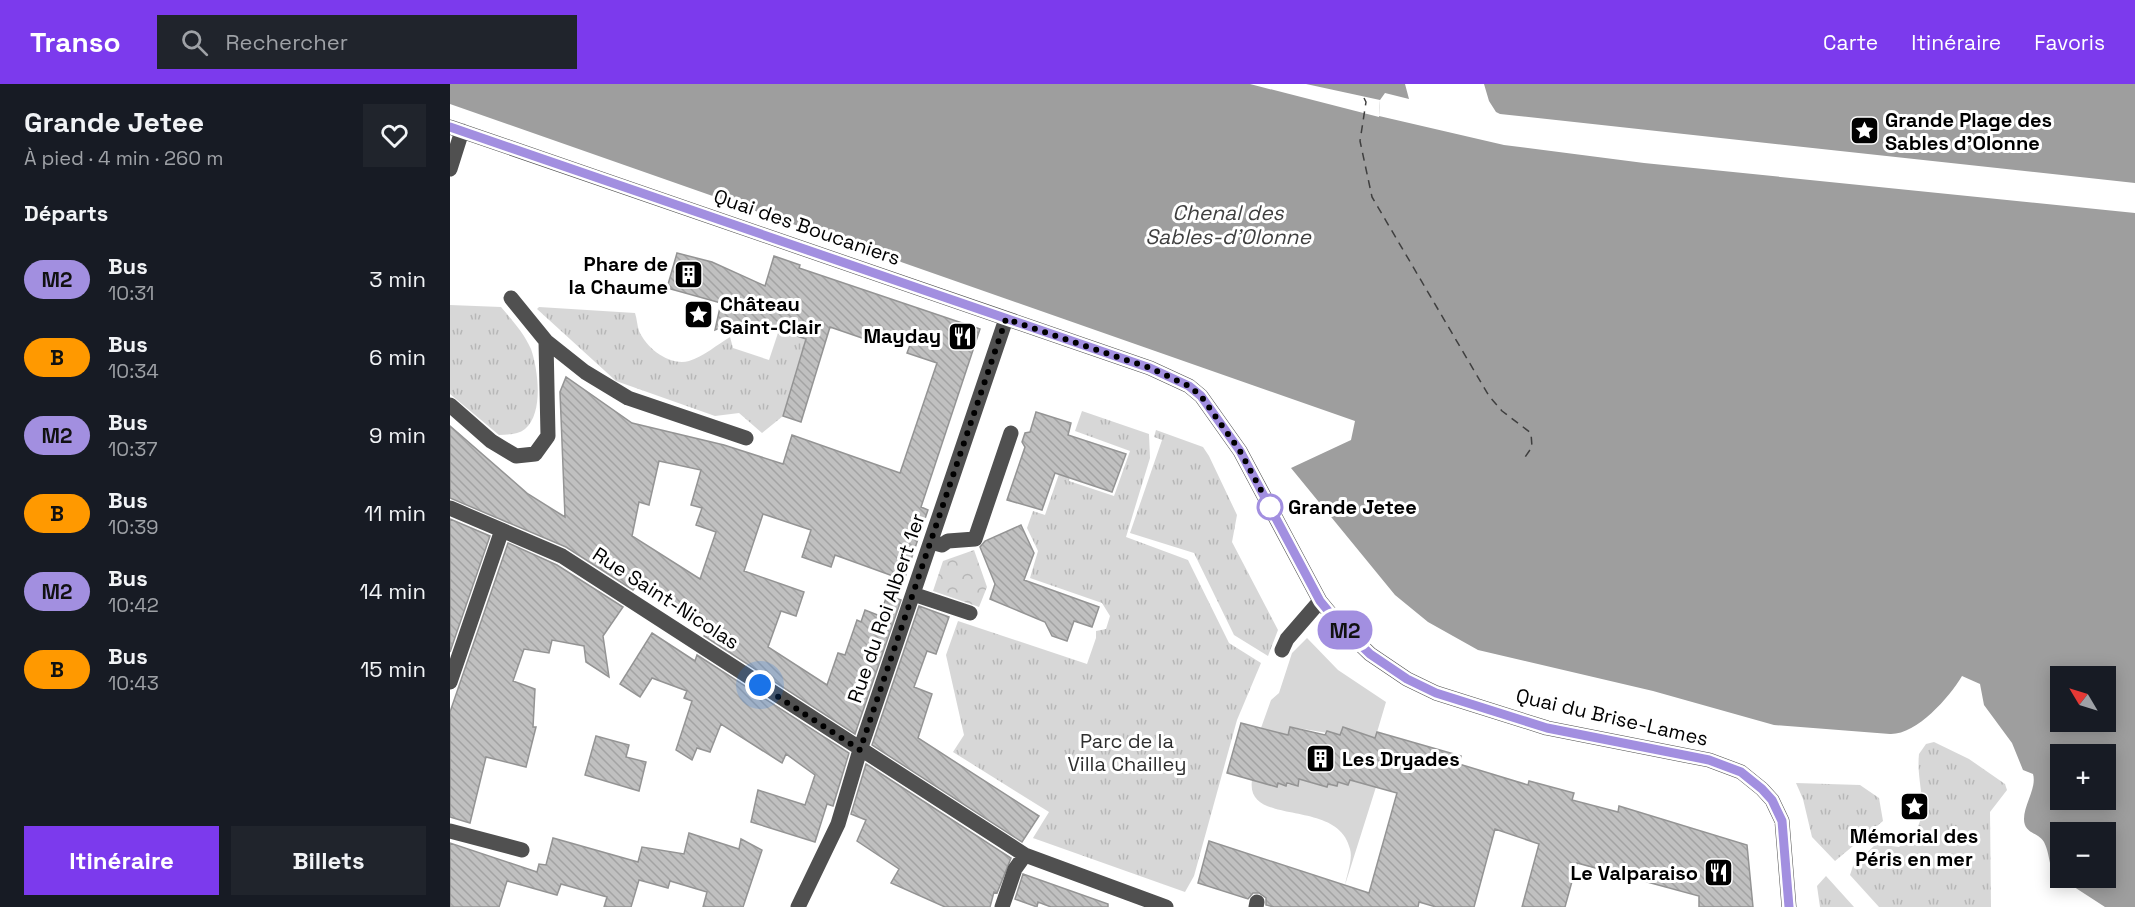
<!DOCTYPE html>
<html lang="fr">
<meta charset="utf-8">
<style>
:root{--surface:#171b24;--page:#20242c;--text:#f1f3f6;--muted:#9ea1a6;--accent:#7c3aed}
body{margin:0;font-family:"Space Grotesk",sans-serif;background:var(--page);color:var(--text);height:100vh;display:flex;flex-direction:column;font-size:22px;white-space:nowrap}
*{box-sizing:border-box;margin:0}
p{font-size:20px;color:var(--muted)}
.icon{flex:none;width:33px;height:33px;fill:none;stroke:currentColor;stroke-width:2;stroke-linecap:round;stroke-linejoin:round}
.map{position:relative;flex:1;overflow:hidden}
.sheet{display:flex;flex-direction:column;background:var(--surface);width:450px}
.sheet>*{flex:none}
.badge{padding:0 12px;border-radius:20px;font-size:21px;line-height:39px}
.needle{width:39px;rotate:308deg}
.buttons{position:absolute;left:1600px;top:582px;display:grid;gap:12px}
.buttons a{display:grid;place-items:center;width:66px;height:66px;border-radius:0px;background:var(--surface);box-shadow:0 3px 15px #0003;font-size:30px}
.you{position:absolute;width:30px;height:30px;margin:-15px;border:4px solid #fff;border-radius:50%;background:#1a73e8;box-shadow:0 0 0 9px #1a73e833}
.map>.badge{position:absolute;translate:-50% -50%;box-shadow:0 0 0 3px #fff}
h2{padding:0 24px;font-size:22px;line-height:54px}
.round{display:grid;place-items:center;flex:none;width:63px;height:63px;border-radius:0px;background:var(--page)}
.head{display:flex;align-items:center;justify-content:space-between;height:102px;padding:0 24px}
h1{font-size:28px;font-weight:700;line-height:45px}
.primary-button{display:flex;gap:12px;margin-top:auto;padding:12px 24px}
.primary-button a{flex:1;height:69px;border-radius:0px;background:var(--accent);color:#fff;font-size:24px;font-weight:700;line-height:69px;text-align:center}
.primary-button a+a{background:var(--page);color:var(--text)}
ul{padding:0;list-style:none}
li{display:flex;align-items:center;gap:18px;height:78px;padding:0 24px}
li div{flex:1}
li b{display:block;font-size:22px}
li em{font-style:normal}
li .badge{min-width:66px;font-weight:700;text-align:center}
header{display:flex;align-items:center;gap:36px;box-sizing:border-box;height:84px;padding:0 30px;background:var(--accent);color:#fff}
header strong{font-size:28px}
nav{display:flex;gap:33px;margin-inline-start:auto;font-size:21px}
.search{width:420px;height:54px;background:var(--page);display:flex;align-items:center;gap:15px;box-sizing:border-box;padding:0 21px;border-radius:0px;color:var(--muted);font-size:22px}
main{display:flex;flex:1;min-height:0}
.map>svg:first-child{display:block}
.grass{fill:url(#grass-tufts)}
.forest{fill:url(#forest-crowns)}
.garden{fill:#d7d7d7}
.water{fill:#9e9e9e;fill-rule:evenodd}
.pier{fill:#fff}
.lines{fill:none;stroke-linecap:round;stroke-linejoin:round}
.ferry{stroke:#3f3f3f;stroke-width:1.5;stroke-dasharray:8 6;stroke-linecap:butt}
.building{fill:url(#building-back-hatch);stroke:#949494;stroke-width:1.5;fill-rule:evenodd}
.minor{stroke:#505050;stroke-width:15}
.line-casing{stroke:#fff;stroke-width:14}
.line{stroke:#a28fe0;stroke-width:9}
.walk{stroke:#000;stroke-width:6;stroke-dasharray:0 10.8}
.stop-dot{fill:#fff;stroke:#a28fe0;stroke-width:3}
.labels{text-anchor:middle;stroke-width:6;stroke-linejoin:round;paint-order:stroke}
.poi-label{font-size:20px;font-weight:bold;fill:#000;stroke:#fff;text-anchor:start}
.street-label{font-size:20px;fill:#000;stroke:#fff}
.stop-label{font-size:20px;font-weight:bold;fill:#000;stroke:#fff;text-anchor:start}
.park-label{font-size:20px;fill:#2e2e2e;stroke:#fff}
.water-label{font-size:21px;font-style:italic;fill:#3f3f3f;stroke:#fff}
</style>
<header>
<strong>Transo</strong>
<div class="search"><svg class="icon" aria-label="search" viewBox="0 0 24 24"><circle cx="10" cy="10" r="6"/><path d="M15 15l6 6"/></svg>Rechercher</div>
<nav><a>Carte</a><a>Itinéraire</a><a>Favoris</a></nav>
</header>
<main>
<section class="sheet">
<div class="head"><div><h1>Grande Jetee</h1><p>À pied · 4 min · 260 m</p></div><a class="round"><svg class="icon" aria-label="heart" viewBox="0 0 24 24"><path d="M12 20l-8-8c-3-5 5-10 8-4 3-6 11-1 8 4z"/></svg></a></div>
<h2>Départs</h2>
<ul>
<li><span class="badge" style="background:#a28fe0;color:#111">M2</span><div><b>Bus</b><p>10:31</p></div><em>3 min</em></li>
<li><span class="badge" style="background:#f90;color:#111">B</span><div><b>Bus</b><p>10:34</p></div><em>6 min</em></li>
<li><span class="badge" style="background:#a28fe0;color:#111">M2</span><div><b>Bus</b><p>10:37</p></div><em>9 min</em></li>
<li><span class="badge" style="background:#f90;color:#111">B</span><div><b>Bus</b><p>10:39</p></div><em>11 min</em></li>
<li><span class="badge" style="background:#a28fe0;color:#111">M2</span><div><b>Bus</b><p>10:42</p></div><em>14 min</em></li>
<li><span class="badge" style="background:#f90;color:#111">B</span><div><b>Bus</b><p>10:43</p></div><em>15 min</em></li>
</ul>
<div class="primary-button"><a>Itinéraire</a><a>Billets</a></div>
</section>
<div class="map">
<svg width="1685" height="823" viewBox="0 0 1685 823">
<defs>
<pattern id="grass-tufts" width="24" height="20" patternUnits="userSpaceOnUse" patternTransform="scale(1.5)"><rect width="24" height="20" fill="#d7d7d7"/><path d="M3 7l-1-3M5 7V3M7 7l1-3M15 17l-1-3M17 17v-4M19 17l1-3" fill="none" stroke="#b7b7b7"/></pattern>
<pattern id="forest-crowns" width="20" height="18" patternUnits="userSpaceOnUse" patternTransform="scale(1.5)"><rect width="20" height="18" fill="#d7d7d7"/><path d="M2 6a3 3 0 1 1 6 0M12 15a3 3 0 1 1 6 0" fill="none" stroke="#b7b7b7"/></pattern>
<pattern id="building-back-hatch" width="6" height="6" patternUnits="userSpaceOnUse" patternTransform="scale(1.5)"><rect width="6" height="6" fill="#c0c0c0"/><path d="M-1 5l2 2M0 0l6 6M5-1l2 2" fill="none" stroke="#a3a3a3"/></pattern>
</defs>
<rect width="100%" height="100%" fill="#fff"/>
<path class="grass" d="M371,203L333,332L312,349L289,329L265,332L166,297L87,225L89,223L185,229C187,235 187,241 189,247C197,265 220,282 239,277C253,273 268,260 280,253L283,264L319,276L329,246Z
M0,221L51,223C62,236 74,249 81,265C88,285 94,329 75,345C68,351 58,350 49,351L0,310Z
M632,327L699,350L700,374L676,453L738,476L779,559L811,579L787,636L744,792L735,808L583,754L599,728L503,668L514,651L496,571L508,537L637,580L646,554V547L656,545L660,532L652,519L580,494L588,467L577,444L583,427L595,431L610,387L620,390L619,397L664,412L680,367L625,347Z
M706,346L753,363L759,372L787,431L782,458L828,546L818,572L784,551L744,469L680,449L712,356L704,353Z
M1484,658L1519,675L1555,700L1557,706L1540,728L1541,823H1429L1400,791L1403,782L1426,760L1449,763C1488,736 1465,707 1469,670L1476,660Z
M1346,699L1410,701L1429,714L1433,737L1385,777L1362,753L1353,715Z
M1376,792L1404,823H1370L1367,802Z"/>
<path class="forest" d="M524,466L537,503L529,523L483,507L493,477Z"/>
<path class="garden" d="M857,554L888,586L936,618L925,655L893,643L890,651L841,643L837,651L811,644L821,616L829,609L842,569Z
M849,695L877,703L878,700L887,702L888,698L898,701L900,696L926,703L895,801C897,790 903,775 900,765C888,713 795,744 802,696L848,702Z"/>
<path class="water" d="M0,0H955L959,15L935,9L930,16L929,32L1054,61L1194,79L1685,129V823H1655L1618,799C1597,796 1602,773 1594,758C1588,748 1574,750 1574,735C1574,720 1587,704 1583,690L1573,686L1562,659L1534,621L1530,600L1512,592C1499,614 1466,651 1440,650L1324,641L1203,607L1028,566L978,538L945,511L841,384L901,356L905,337L0,20ZM1611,592H1656V638H1611ZM1611,670H1656V716H1611ZM1611,748H1656V794H1611Z
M1034,0H1685V99L1050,30L1046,28L1039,17Z"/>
<path class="pier" d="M800,0H856L930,16L929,33Z"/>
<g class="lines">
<path class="ferry" d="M914,14L916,18L910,57L922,113L1039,312L1052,327L1081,349L1082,363L1073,376"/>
</g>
<path class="building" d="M227,169L262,178L315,202L324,172L350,181L349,184L530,245L471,423L478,426L454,496L385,471L381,483L352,473L361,446L313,430L294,487L354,508L346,532L331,527L318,563L377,601L388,569L395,571L407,536L411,538L415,526L430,532L437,511L451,516L405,650L254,552L258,541L206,508L204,512L187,501L183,506L116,463L0,414V342L78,410L115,433L110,308L116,293L182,339L274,361L333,380L342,351L450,389L487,279L457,269L460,261L418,246L415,255L380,243L351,338L333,332L356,255L320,243L279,240L265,246L271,219L217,204ZM209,377L251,386L241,421L252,424L246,441L266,448L250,495L182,452L189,418L199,421Z
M586,328L621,339L618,351L676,370L662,408L605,389L592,426L557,416L575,363L572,358L575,349L580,348Z
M0,435L40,452L0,568Z
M571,441L584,469L574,496L649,523L642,543L624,537L617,557L602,552L595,538L540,515L545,500L530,463L535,457Z
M58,459L107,481L173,523L153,552L159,593L136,578L134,562L102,556L99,569L74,565L63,597L85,605L83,643H86L76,683L36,673L20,739L0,733V628Z
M469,522L499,533L486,570L477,567L464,603L482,610L468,654L589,732L572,758L422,661Z
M202,549L245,577L247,571L399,669L383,722L377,720L365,758L301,738L308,706L355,721L365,691L336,670L332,679L271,640L260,668L247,664L242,676L226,666L242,617L234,614L237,607L202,594L190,613L170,600Z
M791,639L838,651L840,643L875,651L877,647L890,651L893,643L925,654L927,648L1011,672L1009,680L1078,701L1079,697L1124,709L1122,716L1168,728L1169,722L1297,761L1303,823H1249V812L1127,779L1115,823H1072L1089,760L1045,745L1024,823H986L969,818L968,823H824L816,821V814L809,809H803L798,815L748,799L759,757L919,809L947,709L900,696L898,701L888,698L887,702L878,700L877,703L849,695L848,702L837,699L836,702L828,699L827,703L777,689Z
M146,652L179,661L176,673L196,678L189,707L135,691Z
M416,680L561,774L547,809L544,808L540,823H495L441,799L449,785L407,757L416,736L401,730Z
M239,749L289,765L291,755L312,766L293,823H253L257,808L220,797L218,804L189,796L181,823H154L157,813L111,800L107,811L57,797L49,823H0V759L87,788L89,780L96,781L103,754L188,778L192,763L234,770Z
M573,790L658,820V823H601L588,818L587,823L565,815Z"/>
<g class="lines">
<path class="minor" d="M0,43L700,284L739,302L751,312L790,367L870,517L889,540L920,570L957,595L986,609L1097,644L1259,676L1291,688L1312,705L1322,716L1332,737L1339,823
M0,85L12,47
M96,257L135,288L178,314L296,354
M0,321L41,357L66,372L85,370L98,352L96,257L61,214
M0,424L112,472L575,771L716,823
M481,458L492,461L498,457L525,455L561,349
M463,510L520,529
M832,566L837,555L870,517
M0,598L52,446
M0,747L72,766
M348,823L388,740L410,666L556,235
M552,823L565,785L575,771
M806,823L807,818"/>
</g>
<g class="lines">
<defs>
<path id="line" d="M0,43L700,284L739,302L751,312L790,367L870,517L889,540L920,570L957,595L986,609L1097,644L1259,676L1291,688L1312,705L1322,716L1332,737L1339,823"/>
</defs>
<use href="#line" class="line-casing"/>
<use href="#line" class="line"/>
<path class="walk" d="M310,601L410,666L556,235L700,284L739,302L751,312L790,367L820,423"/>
</g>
<defs>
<symbol id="sight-square" viewBox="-11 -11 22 22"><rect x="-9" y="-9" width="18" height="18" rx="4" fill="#000" stroke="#fff"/><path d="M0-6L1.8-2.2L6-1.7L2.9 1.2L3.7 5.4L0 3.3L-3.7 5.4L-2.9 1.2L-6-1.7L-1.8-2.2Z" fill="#fff"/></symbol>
<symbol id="building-square" viewBox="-11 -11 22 22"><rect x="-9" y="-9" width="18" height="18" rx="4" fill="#000" stroke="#fff"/><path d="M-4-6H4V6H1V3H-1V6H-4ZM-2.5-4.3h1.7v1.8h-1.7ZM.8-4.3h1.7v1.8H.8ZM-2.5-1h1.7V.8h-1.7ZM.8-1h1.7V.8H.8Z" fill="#fff"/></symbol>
<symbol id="restaurant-square" viewBox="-11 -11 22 22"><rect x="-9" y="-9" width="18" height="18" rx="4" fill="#000" stroke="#fff"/><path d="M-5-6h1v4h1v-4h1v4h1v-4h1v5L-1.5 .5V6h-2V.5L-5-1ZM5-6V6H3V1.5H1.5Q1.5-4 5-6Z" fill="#fff"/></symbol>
</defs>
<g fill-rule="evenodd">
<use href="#sight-square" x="1398" y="30" width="33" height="33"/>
<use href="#building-square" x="222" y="174" width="33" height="33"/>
<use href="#sight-square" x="232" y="214" width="33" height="33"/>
<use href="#restaurant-square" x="496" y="236" width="33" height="33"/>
<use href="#building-square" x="854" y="658" width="33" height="33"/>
<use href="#sight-square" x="1448" y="706" width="33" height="33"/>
<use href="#restaurant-square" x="1252" y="772" width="33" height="33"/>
</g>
<circle class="stop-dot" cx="820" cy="423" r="12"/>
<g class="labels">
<g class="poi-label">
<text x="1435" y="43">Grande Plage des<tspan x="1435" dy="23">Sables d'Olonne</tspan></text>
<text x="218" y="187" text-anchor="end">Phare de<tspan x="218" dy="23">la Chaume</tspan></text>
<text x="270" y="227">Château<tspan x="270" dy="23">Saint-Clair</tspan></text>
<text x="491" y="259" text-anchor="end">Mayday</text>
<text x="892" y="682">Les Dryades</text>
<text x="1464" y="759" text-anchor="middle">Mémorial des<tspan x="1464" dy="23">Péris en mer</tspan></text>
<text x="1248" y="796" text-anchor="end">Le Valparaiso</text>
</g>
<g class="street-label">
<text transform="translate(357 143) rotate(19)" y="7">Quai des Boucaniers</text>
<text transform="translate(216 514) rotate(33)" y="7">Rue Saint-Nicolas</text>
<text transform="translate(436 524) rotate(-71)" y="7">Rue du Roi Albert 1er</text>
<text transform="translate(1162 633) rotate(13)" y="7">Quai du Brise-Lames</text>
</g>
<g class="stop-label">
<text x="838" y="430">Grande Jetee</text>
</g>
<g class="park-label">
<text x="677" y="664">Parc de la<tspan x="677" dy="23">Villa Chailley</tspan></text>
</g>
<g class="water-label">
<text x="778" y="136">Chenal des<tspan x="778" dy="24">Sables-d'Olonne</tspan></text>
</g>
</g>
</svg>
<div class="buttons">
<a><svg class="needle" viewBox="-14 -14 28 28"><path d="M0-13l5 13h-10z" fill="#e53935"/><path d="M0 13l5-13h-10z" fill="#9ea1a6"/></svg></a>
<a>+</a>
<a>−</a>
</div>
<div class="you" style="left:310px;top:601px"></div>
<b class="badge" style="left:895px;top:546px;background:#a28fe0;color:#111">M2</b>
</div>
</main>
